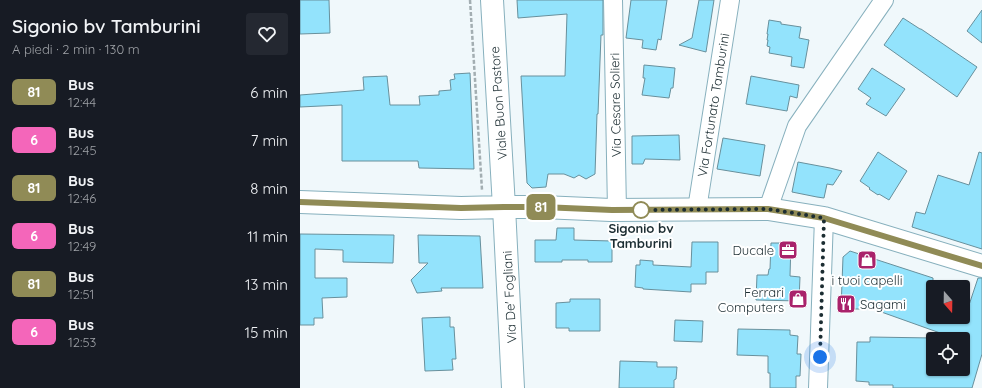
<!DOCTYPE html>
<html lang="it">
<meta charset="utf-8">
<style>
:root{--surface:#171b24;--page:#242831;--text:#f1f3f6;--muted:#9ea1a6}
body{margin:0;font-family:Quicksand,sans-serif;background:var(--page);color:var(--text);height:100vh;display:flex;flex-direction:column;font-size:15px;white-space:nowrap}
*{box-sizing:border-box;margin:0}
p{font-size:13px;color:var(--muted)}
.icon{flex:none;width:22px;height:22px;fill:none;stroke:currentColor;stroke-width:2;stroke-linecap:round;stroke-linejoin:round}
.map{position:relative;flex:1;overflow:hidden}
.side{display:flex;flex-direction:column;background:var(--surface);width:300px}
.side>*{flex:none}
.badge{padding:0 8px;border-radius:6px;font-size:14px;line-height:26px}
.needle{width:26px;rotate:160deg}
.fabs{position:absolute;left:626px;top:280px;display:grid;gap:8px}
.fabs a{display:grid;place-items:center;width:44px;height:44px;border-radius:4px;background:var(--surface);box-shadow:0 1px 3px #0004;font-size:20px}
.you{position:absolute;width:20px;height:20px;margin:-10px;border:3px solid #fff;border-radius:50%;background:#1a73e8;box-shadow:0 0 0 6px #1a73e833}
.map>.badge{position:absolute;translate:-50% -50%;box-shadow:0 0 0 2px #fff}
.round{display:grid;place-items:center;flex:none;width:42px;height:42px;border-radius:4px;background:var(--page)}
.overview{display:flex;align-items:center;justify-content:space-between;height:68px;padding:0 12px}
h1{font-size:19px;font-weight:600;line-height:30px}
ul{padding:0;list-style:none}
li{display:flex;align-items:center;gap:12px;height:48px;padding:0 12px}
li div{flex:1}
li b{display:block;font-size:15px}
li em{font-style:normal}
li .badge{min-width:44px;font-weight:700;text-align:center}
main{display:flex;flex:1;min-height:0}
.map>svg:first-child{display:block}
.building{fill:#93e3fc;stroke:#68909c}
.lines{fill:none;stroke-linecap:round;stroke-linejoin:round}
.minor-casing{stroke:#87b0bd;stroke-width:20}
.tertiary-casing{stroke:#87b0bd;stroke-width:24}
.path{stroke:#a3aeb2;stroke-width:2.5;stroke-dasharray:4 2;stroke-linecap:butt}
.minor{stroke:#fff;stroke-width:18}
.tertiary{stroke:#fff;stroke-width:22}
.line-casing{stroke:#fff;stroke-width:9}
.line{stroke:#908b56;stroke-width:6}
.walk{stroke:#1c2d32;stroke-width:4;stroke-dasharray:0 7.2}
.stop-dot{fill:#fff;stroke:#908b56;stroke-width:2}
.labels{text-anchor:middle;stroke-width:4;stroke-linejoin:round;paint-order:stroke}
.street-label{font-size:13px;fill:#1c2d32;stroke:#fff}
.stop-label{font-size:13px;font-weight:bold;fill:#1c2d32;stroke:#fff}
.poi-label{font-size:13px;fill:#1c2d32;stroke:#fff;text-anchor:end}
</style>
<main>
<section class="side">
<div class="overview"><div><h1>Sigonio bv Tamburini</h1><p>A piedi · 2 min · 130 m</p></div><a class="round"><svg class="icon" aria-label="heart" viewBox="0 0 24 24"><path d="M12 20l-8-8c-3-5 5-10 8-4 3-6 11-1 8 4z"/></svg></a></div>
<ul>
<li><span class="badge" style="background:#908b56;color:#fff">81</span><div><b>Bus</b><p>12:44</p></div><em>6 min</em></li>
<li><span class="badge" style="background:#f466ba;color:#fff">6</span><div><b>Bus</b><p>12:45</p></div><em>7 min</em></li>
<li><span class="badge" style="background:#908b56;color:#fff">81</span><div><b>Bus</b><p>12:46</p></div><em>8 min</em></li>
<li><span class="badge" style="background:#f466ba;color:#fff">6</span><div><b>Bus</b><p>12:49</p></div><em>11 min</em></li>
<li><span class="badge" style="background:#908b56;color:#fff">81</span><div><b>Bus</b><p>12:51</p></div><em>13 min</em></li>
<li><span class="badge" style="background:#f466ba;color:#fff">6</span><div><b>Bus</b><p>12:53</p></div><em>15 min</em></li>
</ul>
</section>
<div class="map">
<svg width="682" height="388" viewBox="0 0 682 388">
<rect width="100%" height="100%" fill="#f0f8fb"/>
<path class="building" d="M0,0H29L30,33L0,34Z
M217,0H303V35H301L298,114H297L295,174L286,179L279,175L274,178L264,174H248L246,187L232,188L227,183L221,76H265L267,14L218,18Z
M331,0H367L361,40L358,39L356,50L342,48L343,40L326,38Z
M399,0H414L406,52L379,45L392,38Z
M682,10V43L667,31Z
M603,18L620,29H621L677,67L657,97L584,45Z
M469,20L481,22V24L501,27L499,38L509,40L504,68L491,66L492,57L469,53L470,47L467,46L468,40H467L468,34H467Z
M344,65L375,68L373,88H371L369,98L342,95L345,78H343Z
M572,68L605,89L586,116L566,104L571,98L558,89Z
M170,73L174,169L119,168L118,161H42V105L0,107V95L64,90L63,77L87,76L90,105H120L119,96L139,95V91L151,90L150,80L155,79L154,74Z
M451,76L499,85L497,98L490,96L487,111L446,104Z
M379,135L380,160L345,159L343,164H332V136Z
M423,138L465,145L460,176L417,169Z
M578,152L607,171L589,200L579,194L578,195L569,189L570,188L560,181Z
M679,152L682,153V249L612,227L616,212L625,214L638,175L669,185Z
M498,162L530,168L542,171L533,185L527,184L524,198L517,197L492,192Z
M257,228H274V240L312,241V262H288V260H262V262H235V240H256Z
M0,234L94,235L93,263L43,262V250L15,249V278H47V297L22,298L23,318H14V325H0Z
M118,235L180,236L183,288H141L142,291L117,293L111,280L128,263H119Z
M392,242H418V272H406V284H391V292L343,289V288L335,287L336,265H340V260L353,261V265L391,267Z
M471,243H491L490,276L500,277L499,301L456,300L457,275H468L469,269H470Z
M550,251L633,278V317H663V313L666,304L669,305L678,278H682V354L672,388H593V385H569V382L556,381L557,342H570V337L633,338V369H663V339H657L573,309H541L543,257Z
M270,299H300V331H269V328H256V303L270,302Z
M150,317V327H154L156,359H152L153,370L125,371L122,318Z
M375,320L403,321L402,342L374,341Z
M438,329L490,330V335L498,336L497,354H501L500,376H496V388H470V373H468V356L437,355Z
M320,361L357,362V367H377L376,379L374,380V388H319Z"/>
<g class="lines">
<defs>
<path id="minor" d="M313,0L317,210
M397,209L430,0
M468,209L497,126L584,0
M518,388L524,218"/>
<path id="tertiary" d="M192,0L204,207L213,388
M0,202L161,208L204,207H242L311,210L468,209L524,218L682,266"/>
</defs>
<use href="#minor" class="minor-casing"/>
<use href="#tertiary" class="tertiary-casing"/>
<path class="path" d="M170,0L182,190"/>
<use href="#minor" class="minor"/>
<use href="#tertiary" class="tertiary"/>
</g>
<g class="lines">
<defs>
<path id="line" d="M0,202L161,208L204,207H242L312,210L468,209L524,218L682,266"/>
</defs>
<use href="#line" class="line-casing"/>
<use href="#line" class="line"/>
<path class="walk" d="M341,210L468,209L524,218L520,357"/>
</g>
<defs>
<symbol id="office-square" viewBox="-11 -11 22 22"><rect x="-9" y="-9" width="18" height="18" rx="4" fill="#a9226b" stroke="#fff"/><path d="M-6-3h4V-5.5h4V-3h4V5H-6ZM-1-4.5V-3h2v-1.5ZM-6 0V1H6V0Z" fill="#fff"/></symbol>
<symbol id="shop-square" viewBox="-11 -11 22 22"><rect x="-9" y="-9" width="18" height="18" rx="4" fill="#a9226b" stroke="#fff"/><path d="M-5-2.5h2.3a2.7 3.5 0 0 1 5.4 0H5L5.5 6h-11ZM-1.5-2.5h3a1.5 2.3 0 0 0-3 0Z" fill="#fff"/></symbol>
<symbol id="restaurant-square" viewBox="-11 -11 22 22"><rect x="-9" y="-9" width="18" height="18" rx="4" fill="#a9226b" stroke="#fff"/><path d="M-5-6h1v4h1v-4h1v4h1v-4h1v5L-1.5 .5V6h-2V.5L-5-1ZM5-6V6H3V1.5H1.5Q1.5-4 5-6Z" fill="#fff"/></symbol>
</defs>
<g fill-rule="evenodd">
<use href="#office-square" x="477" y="239" width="22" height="22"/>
<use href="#shop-square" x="556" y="249" width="22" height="22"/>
<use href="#shop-square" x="487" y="288" width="22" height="22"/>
<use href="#restaurant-square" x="535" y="293" width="22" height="22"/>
</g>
<circle class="stop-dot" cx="341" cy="210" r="8"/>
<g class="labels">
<g class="street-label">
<text transform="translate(198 103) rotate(-94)" y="5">Viale Buon Pastore</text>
<text transform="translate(315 105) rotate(-91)" y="5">Via Cesare Solieri</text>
<text transform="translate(413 105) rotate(-81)" y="5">Via Fortunato Tamburini</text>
<text transform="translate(209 297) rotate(-93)" y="5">Via De' Fogliani</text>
</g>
<g class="stop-label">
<text x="341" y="233">Sigonio bv<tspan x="341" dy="15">Tamburini</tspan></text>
</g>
<g class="poi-label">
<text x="474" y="255">Ducale</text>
<text x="567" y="285" text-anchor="middle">i tuoi capelli</text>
<text x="484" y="297">Ferrari<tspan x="484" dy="15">Computers</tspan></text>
<text x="560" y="309" text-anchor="start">Sagami</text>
</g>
</g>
</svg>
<div class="fabs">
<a><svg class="needle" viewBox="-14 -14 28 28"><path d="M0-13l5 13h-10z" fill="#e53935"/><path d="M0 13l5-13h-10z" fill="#9ea1a6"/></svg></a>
<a><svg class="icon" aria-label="locate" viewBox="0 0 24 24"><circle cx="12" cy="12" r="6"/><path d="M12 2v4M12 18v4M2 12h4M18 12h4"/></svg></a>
</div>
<div class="you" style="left:520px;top:357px"></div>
<b class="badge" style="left:241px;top:207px;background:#908b56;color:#fff">81</b>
</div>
</main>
